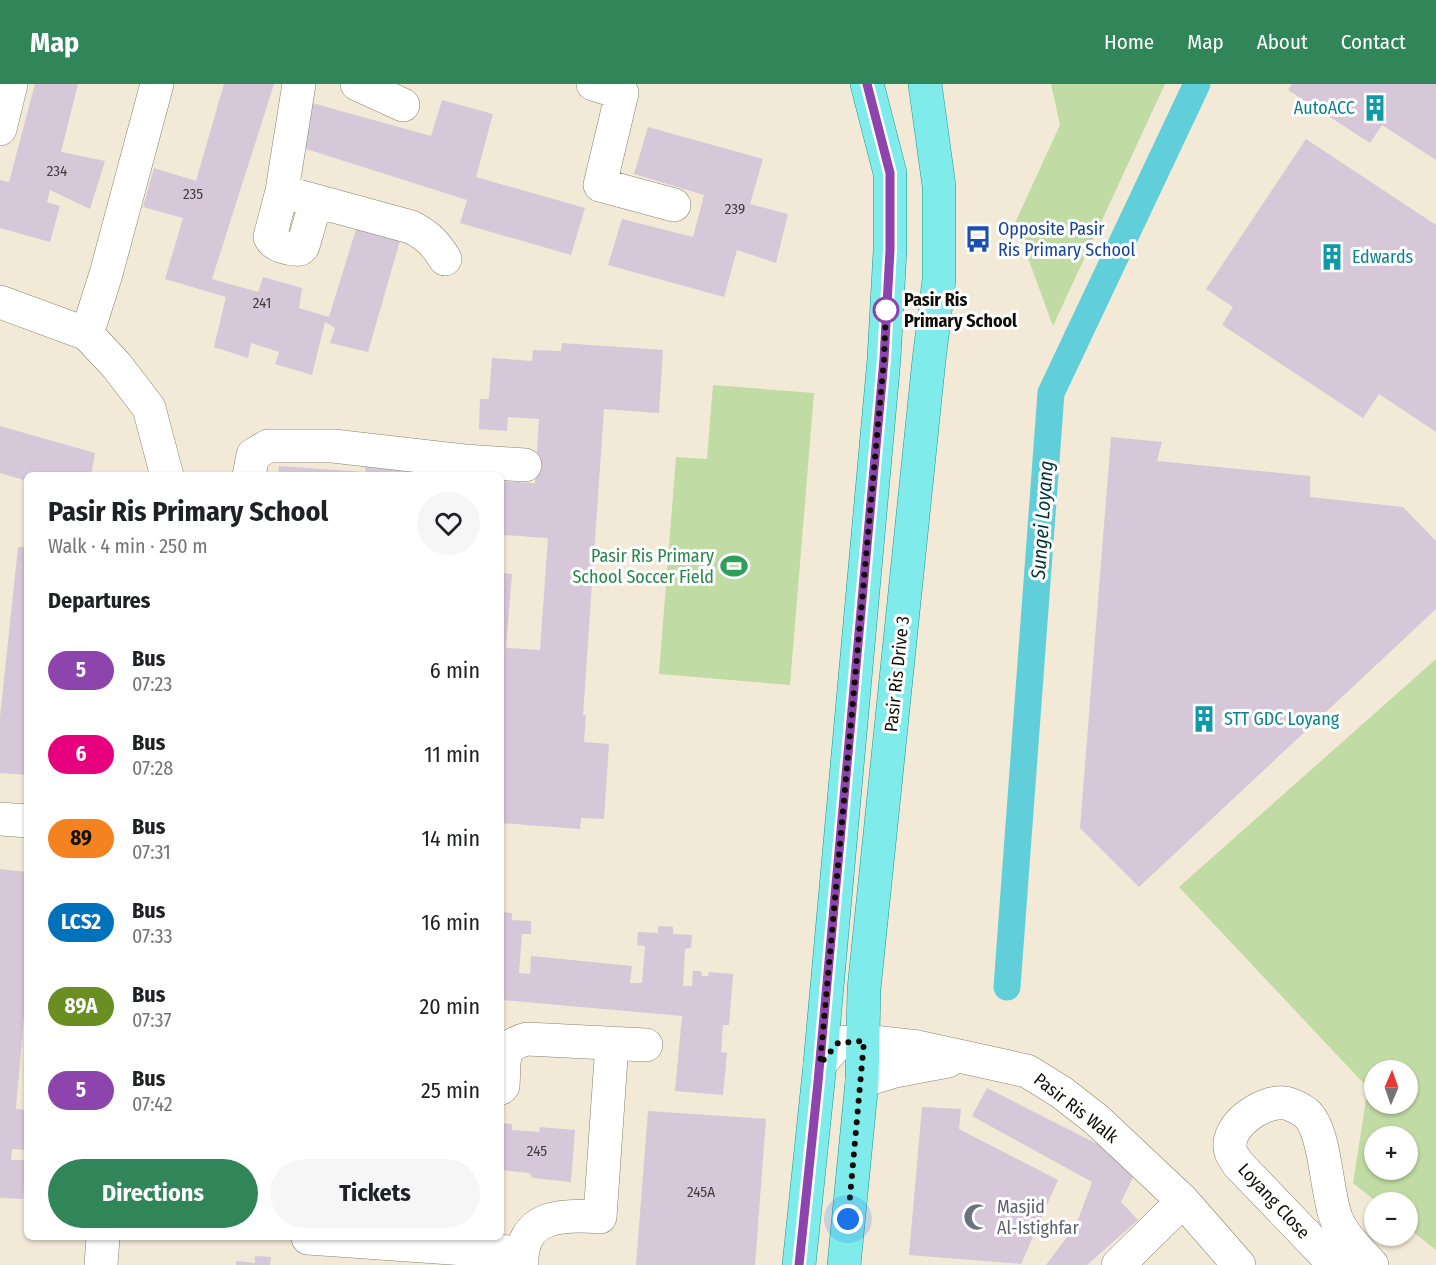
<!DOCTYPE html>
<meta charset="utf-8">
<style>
:root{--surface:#fff;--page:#f6f6f6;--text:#202124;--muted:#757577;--accent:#308559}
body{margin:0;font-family:"Fira Sans Condensed",sans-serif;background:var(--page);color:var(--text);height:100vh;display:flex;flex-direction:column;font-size:22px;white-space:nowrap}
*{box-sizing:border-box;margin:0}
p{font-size:20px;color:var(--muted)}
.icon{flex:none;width:33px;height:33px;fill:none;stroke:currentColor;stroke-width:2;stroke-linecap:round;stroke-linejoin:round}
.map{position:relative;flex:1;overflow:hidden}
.drawer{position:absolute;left:24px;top:388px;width:480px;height:768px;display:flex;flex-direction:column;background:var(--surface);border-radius:9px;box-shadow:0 2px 4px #0004}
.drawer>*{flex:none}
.badge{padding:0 12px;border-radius:20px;font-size:21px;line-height:39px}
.needle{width:39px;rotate:2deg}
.buttons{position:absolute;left:1364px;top:976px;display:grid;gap:12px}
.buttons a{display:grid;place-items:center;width:54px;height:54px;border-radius:50%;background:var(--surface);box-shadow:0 2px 4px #0004;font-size:30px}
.you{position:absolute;width:30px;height:30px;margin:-15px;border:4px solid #fff;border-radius:50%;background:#1a73e8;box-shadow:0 0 0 9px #1a73e833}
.map>.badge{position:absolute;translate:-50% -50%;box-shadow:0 0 0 3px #fff}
h2{padding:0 24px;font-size:22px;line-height:54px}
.round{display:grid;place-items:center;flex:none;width:63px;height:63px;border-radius:32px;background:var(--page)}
.head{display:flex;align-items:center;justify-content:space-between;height:102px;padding:0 24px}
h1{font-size:28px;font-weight:700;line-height:45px}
.button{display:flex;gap:12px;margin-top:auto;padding:12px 24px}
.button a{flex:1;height:69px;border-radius:36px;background:var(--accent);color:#fff;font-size:24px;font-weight:700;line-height:69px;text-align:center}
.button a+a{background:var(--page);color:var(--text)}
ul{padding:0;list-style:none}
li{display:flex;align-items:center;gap:18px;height:84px;padding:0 24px}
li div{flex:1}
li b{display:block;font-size:22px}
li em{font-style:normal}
li .badge{min-width:66px;font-weight:700;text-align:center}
header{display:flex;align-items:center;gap:36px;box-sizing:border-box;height:84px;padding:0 30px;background:var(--accent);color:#fff}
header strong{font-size:28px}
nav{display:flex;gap:33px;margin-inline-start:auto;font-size:21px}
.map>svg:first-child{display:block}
.green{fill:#c1dba4;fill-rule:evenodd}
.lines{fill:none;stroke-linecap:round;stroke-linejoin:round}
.canal{stroke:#61cfda;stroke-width:27}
.building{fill:#d6c8d9}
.minor-casing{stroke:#89816e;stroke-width:34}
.major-casing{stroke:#209592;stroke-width:34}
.minor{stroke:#fff;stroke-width:33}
.major{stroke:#7febeb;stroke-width:33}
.line-casing{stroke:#fff;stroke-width:14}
.line{stroke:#8e44ad;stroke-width:9}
.walk{stroke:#100d07;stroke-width:6;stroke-dasharray:0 10.8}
.stop-dot{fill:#fff;stroke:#8e44ad;stroke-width:3}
.labels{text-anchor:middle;stroke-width:6;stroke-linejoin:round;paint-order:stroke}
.number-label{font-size:15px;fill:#423c3c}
.culture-label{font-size:18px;fill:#0d838f;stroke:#fff;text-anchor:start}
.transit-label{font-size:18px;fill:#164399;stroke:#fff;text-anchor:start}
.stop-label{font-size:18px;font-weight:bold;fill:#100d07;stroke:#fff;text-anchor:start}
.leisure-label{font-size:18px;fill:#27864d;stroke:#fff;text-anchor:end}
.street-label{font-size:18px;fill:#100d07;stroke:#fff}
.worship-label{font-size:18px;fill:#5b616d;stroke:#fff;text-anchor:start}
.water-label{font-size:20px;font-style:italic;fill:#003439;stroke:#fff}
</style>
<header>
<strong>Map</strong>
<nav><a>Home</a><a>Map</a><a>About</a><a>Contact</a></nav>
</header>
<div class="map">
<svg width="1436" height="1181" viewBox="0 0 1436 1181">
<rect width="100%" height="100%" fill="#f2ead6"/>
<path class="green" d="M1051,0H1165L1053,242L1015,139L1060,41Z
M713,301L814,309L790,601L659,590L676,373L707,375Z
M1436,575V1166L1407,1143V1119H1378L1353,1099L1368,1004L1179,803ZM1374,987H1407V1020H1374ZM1374,1053H1407V1086H1374Z"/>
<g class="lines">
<path class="canal" d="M1007,903L1051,309L1197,0"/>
</g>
<path class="building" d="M35,0H78L61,68L105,77L90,125L50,106L47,118L60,122L50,158L0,144V96L9,98Z
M224,0H274L212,195L258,208L263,193L302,204L299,224L329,233L357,142L401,153L368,268L330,259L335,244L325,238L312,291L275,280L279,268L251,259L248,274L214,263L226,213L165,195L183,134L143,123L154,84L196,97Z
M1292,0H1436V76L1382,41L1370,59L1288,6Z
M442,16L493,30L476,93L585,124L571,171L460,139L467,116L300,63L312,19L431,52Z
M648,43L763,75L750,120L788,130L776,179L737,166L724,213L608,181L622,135L693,153L704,111L634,90Z
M1306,55L1436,141V348L1379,310L1363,334L1222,241L1233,223L1206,205Z
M562,259L663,266L659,329L604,325L583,631H586L584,658L609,660L604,735L581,734L580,745L501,739V489L512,490L506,564L540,566L548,454L503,451V461H501V397L535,399L539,335L508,333L507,347L479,345L480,315H489L492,274L532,277L533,266L561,267Z
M0,342L95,369L91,392H27V397L0,389Z
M1111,353L1162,358L1157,377L1310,392V413L1403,423L1436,457V525L1139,803L1080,744Z
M366,370L438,375L437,392H278L279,382L365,388Z
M18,463H27V691L0,689V633Z
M0,785L27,788V895L16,1025L27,1026V1066L12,1065L11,1076H26L23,1115L0,1114Z
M501,828L512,829V836L531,837V850H522L519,889L530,890L531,872L632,882L630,899H642L645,862L637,861L638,848L658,849V842L673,843V850L692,851L691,864L685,865L683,902H692L693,887H701L702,892H708L709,888L733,890L729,941H723L721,968L727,969L723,1011L675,1007L682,932L501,916Z
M987,1004L1139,1081L1121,1118L1138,1136L1087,1181H1046L1076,1141L1092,1098L972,1032Z
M922,1023L961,1025L959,1045L1058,1096L1021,1180L909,1171Z
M648,1027L766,1035L755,1181H636Z
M501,1039L512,1040V1046L539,1048L540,1043L575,1046L571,1098L533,1094L529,1089L501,1086Z
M255,1172L271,1173L270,1181H236V1177L255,1179Z"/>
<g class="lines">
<defs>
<path id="minor" d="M299,0L282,107L270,153C274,162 290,166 300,165L303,162L316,117
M357,0L403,21
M593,0L622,9L600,101L674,121
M0,45L11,0
M294,111L411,143C427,151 436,160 445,175
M0,218L87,250L117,282L149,324L167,392
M87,250L106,190L157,0
M249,392L253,371L268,362H333L464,377L525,381
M0,735L27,737
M820,980L838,959L864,957L918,963L1027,987L1061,1008L1097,1036L1183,1117L1239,1181
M862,997L895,987L948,977
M501,1004L503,1002C505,977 499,962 527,955L646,961
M308,1154L522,1169
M101,1181L103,1154
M522,1181C520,1131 562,1130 600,1133L612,960
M1118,1181L1183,1117
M1335,1181L1238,1080C1236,1076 1232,1072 1231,1068C1223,1043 1262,1016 1285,1019C1291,1020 1301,1025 1306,1029C1326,1046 1326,1108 1336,1134C1343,1152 1359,1166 1372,1181"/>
<path id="major" d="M799,1181L820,980L884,275L890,166V89L867,0
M844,1181L862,997L864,905L929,276L939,196V102L925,0"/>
</defs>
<use href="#minor" class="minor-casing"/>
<use href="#major" class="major-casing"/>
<use href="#minor" class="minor"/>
<use href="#major" class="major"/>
</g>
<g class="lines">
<defs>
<path id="line" d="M799,1181L818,998L884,275L890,166V89L867,0"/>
</defs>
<use href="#line" class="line-casing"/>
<use href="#line" class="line"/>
<path class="walk" d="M848,1135L864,957L838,959L820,980L884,275L886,226"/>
</g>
<defs>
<symbol id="building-bare" viewBox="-9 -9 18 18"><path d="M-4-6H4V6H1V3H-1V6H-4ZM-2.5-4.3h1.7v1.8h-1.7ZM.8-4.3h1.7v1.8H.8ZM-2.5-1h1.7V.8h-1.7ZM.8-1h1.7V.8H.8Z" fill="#0f9aa8" stroke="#fff" stroke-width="2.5" paint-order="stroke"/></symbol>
<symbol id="bus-bare" viewBox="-9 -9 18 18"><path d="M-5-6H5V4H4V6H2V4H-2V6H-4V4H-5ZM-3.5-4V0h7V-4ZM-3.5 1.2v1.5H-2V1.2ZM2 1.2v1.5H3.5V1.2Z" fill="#1a4fb4" stroke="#fff" stroke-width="2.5" paint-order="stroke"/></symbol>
<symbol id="stadium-bare" viewBox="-9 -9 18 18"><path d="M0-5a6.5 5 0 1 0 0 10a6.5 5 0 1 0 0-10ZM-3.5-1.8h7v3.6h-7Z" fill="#2e9e5b" stroke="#fff" stroke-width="2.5" paint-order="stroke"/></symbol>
<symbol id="mosque-bare" viewBox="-9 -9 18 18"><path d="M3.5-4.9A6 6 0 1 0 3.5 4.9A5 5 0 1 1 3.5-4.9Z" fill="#6b7280" stroke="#fff" stroke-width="2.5" paint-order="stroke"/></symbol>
</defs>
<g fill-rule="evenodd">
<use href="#building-bare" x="1356" y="5" width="38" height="38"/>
<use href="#bus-bare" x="959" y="136" width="38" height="38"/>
<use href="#building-bare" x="1313" y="154" width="38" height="38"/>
<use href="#stadium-bare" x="715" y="463" width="38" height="38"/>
<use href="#building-bare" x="1185" y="616" width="38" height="38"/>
<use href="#mosque-bare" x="958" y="1114" width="38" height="38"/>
</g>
<circle class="stop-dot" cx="886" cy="226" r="12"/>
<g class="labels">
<g class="number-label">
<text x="57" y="92">234</text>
<text x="193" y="115">235</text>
<text x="735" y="130">239</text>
<text x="262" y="224">241</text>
<text x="537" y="1072">245</text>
<text x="701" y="1113">245A</text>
</g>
<g class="culture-label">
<text x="1355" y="30" text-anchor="end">AutoACC</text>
<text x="1352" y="179">Edwards</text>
<text x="1224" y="641">STT GDC Loyang</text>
</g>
<g class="transit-label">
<text x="998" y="151">Opposite Pasir<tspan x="998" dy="21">Ris Primary School</tspan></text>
</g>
<g class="stop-label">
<text x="904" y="222">Pasir Ris<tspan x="904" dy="21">Primary School</tspan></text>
</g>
<g class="leisure-label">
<text x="714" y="478">Pasir Ris Primary<tspan x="714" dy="21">School Soccer Field</tspan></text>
</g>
<g class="street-label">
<text transform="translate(897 590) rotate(-84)" y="6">Pasir Ris Drive 3</text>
<text transform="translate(1076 1024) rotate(38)" y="6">Pasir Ris Walk</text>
<text transform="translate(1274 1117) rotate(47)" y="6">Loyang Close</text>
</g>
<g class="worship-label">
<text x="997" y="1129">Masjid<tspan x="997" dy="21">Al-Istighfar</tspan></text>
</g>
<g class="water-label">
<text transform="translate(1042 436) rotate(-86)" y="7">Sungei Loyang</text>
</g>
</g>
</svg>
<div class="buttons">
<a><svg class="needle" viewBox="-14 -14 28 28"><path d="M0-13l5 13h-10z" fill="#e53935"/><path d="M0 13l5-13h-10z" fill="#757577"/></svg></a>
<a>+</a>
<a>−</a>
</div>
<div class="you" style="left:848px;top:1135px"></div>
<section class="drawer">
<div class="head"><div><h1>Pasir Ris Primary School</h1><p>Walk · 4 min · 250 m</p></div><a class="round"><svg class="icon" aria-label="heart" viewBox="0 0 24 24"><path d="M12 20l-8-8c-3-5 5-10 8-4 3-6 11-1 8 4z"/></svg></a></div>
<h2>Departures</h2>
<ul>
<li><span class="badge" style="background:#8e44ad;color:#fff">5</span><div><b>Bus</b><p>07:23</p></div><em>6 min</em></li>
<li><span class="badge" style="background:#e6007e;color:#fff">6</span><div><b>Bus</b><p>07:28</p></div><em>11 min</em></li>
<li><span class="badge" style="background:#f58220;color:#111">89</span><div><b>Bus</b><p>07:31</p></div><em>14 min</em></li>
<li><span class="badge" style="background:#0072bc;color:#fff">LCS2</span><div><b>Bus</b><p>07:33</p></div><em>16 min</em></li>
<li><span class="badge" style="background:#6b8e23;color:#fff">89A</span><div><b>Bus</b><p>07:37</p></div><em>20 min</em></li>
<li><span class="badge" style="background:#8e44ad;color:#fff">5</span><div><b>Bus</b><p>07:42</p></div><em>25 min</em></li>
</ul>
<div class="button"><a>Directions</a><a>Tickets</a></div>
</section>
</div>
